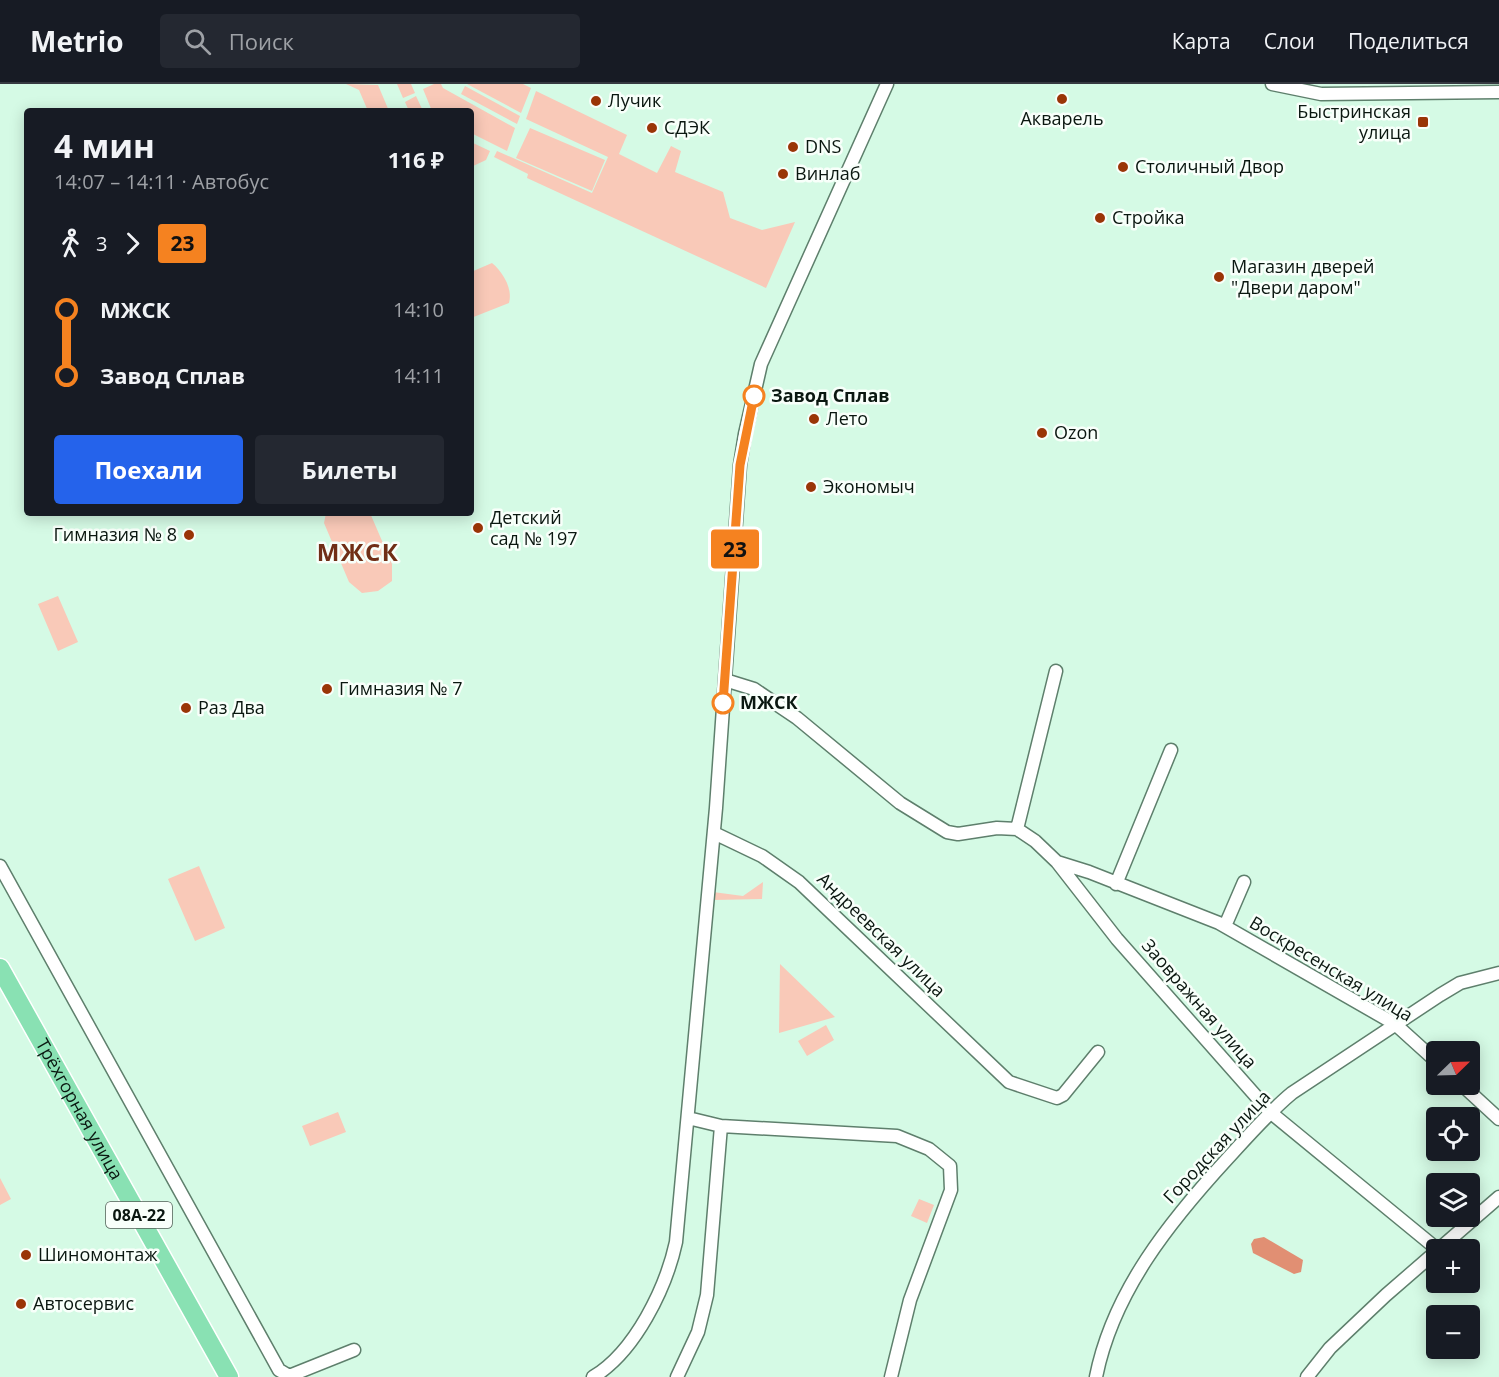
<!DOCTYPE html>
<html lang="ru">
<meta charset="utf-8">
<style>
:root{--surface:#171b24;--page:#242831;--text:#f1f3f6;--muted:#9ea1a6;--line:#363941;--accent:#2563eb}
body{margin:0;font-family:"Open Sans",sans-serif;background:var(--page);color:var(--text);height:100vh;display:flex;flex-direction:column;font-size:22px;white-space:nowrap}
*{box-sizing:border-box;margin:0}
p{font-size:20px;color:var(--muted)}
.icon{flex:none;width:33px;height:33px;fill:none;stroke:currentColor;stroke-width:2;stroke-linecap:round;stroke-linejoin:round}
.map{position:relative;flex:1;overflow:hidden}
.sheet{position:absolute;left:24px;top:24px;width:450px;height:408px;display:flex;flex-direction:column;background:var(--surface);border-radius:6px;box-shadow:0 3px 15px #0003}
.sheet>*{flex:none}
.badge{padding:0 12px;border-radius:4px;font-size:21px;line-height:39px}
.needle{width:39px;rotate:67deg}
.buttons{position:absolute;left:1426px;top:957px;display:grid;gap:12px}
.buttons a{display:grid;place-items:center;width:54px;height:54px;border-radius:6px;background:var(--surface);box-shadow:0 3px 15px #0003;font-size:30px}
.map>.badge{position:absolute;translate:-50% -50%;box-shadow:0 0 0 3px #fff}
.legs{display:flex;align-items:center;gap:9px;height:66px;padding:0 30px;font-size:20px}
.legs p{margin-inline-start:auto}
.headline{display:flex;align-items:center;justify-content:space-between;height:102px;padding:0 30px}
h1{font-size:33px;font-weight:700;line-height:45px}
.cta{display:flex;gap:12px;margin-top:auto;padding:12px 30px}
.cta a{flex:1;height:69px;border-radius:6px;background:var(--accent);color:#fff;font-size:24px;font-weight:700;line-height:69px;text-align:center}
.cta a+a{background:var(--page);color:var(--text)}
ul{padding:0 30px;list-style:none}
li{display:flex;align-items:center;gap:21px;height:66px;font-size:22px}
li i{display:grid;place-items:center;width:9px;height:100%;margin:0 8px;background:currentColor}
li i::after{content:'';width:15px;height:15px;margin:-8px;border:4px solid;border-radius:50%;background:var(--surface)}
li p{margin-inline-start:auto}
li:first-child i{background:linear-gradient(#0000 50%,currentColor 0)}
li:last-child i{background:linear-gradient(currentColor 50%,#0000 0)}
header{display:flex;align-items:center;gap:36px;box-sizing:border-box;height:84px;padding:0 30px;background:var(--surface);border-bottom:2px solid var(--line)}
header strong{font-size:28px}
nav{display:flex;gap:33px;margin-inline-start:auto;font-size:21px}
.search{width:420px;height:54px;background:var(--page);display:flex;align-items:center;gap:15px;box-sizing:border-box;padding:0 21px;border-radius:6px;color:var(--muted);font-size:22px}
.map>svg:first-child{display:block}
.green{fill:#f9c9b8}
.water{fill:#e18f73}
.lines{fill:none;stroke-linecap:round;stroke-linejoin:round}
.minor-casing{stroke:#5e7f6c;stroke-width:15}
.highway-casing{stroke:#fff;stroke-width:21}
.minor{stroke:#fff;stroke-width:12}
.highway{stroke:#89e1b3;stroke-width:18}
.line-1-casing{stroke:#fff;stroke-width:14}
.line-1{stroke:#f58220;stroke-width:9}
.poi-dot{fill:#9a3507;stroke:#f8fffa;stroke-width:2}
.stop-1-dot{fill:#fff;stroke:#f58220;stroke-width:3}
.labels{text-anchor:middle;stroke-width:5;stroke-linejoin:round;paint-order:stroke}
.shield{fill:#f8fffa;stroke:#515d56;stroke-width:1.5}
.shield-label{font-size:16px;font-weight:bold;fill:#0a1710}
.poi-label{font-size:18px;fill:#0a1710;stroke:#f8fffa;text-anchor:start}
.stop-label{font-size:18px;font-weight:bold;fill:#0a1710;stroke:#f8fffa;text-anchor:start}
.street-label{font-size:18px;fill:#0a1710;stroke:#f8fffa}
.district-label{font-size:24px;font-weight:bold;letter-spacing:1.5px;fill:#702e16;stroke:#f8fffa}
</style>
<header>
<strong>Metrio</strong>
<div class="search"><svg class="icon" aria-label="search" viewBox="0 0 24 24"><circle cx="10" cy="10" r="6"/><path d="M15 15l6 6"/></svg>Поиск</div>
<nav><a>Карта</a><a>Слои</a><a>Поделиться</a></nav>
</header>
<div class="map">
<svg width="1499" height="1293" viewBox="0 0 1499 1293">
<rect width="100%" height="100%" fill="#d5fae5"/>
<path class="green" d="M346,0L378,1L389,27H368L359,6Z
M397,0H411L415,9L403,14Z
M434,0H441L443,4L515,44L507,67L471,49V27H432L423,5Z
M467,0H523L531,4L521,29Z
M465,2L520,32L517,40L461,10Z
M536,7L627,51L619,70L657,89L671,62L681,67L675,88L723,108L730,134L762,146L795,138L766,204L527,94L528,90L494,73L497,67L592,109L608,73L526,35Z
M416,12L423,27H409L405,18Z
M530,44L605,76L592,107L516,74Z
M471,58L490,67L486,76L471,83Z
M492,179C503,188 513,205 509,219L471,234V188Z
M326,429H370L392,480V497L378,507L362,509L349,498L324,439Z
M58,512L78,558L58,567L38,520Z
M199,782L225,844L195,857L168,795Z
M763,798L762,815L713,816V808L743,812Z
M780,880L835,933L779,949Z
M826,941L834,956L807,972L798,957Z
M338,1028L346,1048L310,1062L302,1042Z
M0,1094L11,1115L0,1121Z
M919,1115L934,1121L927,1139L911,1132Z"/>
<path class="water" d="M1264,1153L1303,1176L1301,1188L1294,1190L1253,1169L1251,1160L1254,1155Z"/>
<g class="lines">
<defs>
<path id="minor" d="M1272,0L1321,10L1499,8
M725,596L754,605L797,634L900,719L947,748L958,750L997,744L1017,745L1035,757L1057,778L1117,855L1270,1028L1437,1165
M1017,745L1056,587
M714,749L762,772L799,798L1009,998L1057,1014L1063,1011L1098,968
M1057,778L1089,788L1219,839L1395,940L1437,978
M0,782L279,1286L289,1292L354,1266
M1116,800L1171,666
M1225,842L1244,798
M1461,1000L1499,1035
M688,1034L721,1042L897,1052L929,1065L950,1082L951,1106L910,1216L891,1293
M593,1293C635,1268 666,1204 676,1158L716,724L740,381L745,350L761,280L887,0
M677,1293L698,1248L707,1211L721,1042
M1096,1293C1113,1207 1171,1136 1228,1074C1249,1051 1269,1028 1292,1009L1440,911L1460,899L1499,889
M1307,1293L1330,1264L1386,1211L1499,1113"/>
<g id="highway">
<path id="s1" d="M0,884L229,1293"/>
</g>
</defs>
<use href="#minor" class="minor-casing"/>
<use href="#highway" class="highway-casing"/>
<use href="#minor" class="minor"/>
<use href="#highway" class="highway"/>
</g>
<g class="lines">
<defs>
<path id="line-1" d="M723,619L740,381L754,312"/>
</defs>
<use href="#line-1" class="line-1-casing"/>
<use href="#line-1" class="line-1"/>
</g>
<g class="poi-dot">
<circle cx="1062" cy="15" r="6"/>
<circle cx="596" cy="17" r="6"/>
<rect x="1417" y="32" width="12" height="12" rx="3"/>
<circle cx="652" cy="44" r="6"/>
<circle cx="793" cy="63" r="6"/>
<circle cx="1123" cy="83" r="6"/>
<circle cx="783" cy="90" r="6"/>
<circle cx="1100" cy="134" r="6"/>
<circle cx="1219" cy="193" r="6"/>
<circle cx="814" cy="335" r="6"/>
<circle cx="1042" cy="349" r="6"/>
<circle cx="811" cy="403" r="6"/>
<circle cx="478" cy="444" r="6"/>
<circle cx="189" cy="451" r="6"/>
<circle cx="327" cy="605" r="6"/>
<circle cx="186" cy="624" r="6"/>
<circle cx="26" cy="1171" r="6"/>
<circle cx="21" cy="1220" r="6"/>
</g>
<g class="stop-1-dot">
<circle cx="754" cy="312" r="10"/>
<circle cx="723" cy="619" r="10"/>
</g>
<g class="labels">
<rect class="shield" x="106" y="1118" width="66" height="26" rx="4.5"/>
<g class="shield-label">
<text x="139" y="1137">08А-22</text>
</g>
<g class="poi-label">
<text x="608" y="23">Лучик</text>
<text x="1411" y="34" text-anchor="end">Быстринская<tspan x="1411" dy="21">улица</tspan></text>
<text x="1062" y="41" text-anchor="middle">Акварель</text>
<text x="664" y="50">СДЭК</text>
<text x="805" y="69">DNS</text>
<text x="1135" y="89">Столичный Двор</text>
<text x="795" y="96">Винлаб</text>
<text x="1112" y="140">Стройка</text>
<text x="1231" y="189">Магазин дверей<tspan x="1231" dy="21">"Двери даром"</tspan></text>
<text x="826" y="341">Лето</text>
<text x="1054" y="355">Ozon</text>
<text x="823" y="409">Экономыч</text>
<text x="490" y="440">Детский<tspan x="490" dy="21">сад № 197</tspan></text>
<text x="177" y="457" text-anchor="end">Гимназия № 8</text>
<text x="339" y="611">Гимназия № 7</text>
<text x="198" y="630">Раз Два</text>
<text x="38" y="1177">Шиномонтаж</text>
<text x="33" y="1226">Автосервис</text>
</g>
<g class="stop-label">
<text x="771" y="318">Завод Сплав</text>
<text x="740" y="625">МЖСК</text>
</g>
<g class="street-label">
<text transform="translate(881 851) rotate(44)" y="6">Андреевская улица</text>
<text transform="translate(1331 885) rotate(31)" y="6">Воскресенская улица</text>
<text transform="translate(1199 920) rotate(49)" y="6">Заовражная улица</text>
<text dy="6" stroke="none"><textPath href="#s1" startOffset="162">Трёхгорная улица</textPath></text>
<text transform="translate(1217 1063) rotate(-47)" y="6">Городская улица</text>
</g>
<g class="district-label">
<text x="358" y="477">МЖСК</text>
</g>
</g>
</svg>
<div class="buttons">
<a><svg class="needle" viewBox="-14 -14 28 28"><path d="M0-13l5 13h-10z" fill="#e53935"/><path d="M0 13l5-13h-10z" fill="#9ea1a6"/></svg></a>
<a><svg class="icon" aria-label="locate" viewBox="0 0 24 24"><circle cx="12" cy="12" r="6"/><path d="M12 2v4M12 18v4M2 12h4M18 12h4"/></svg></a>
<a><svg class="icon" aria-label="layers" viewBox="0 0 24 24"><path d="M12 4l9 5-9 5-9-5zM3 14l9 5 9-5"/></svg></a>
<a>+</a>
<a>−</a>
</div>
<b class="badge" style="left:735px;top:465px;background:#f58220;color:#111">23</b>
<section class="sheet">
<div class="headline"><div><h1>4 мин</h1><p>14:07 – 14:11 · Автобус</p></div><b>116 ₽</b></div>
<div class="legs"><svg class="icon" aria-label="walk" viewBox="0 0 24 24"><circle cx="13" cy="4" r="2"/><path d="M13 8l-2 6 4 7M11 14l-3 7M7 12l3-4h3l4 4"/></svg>3<svg class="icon" aria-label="forward" viewBox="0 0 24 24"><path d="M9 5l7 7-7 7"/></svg><b class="badge" style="background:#f58220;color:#111">23</b></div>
<ul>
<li><i style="color:#f58220"></i><b>МЖСК</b><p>14:10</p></li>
<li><i style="color:#f58220"></i><b>Завод Сплав</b><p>14:11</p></li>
</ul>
<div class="cta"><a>Поехали</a><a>Билеты</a></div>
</section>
</div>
